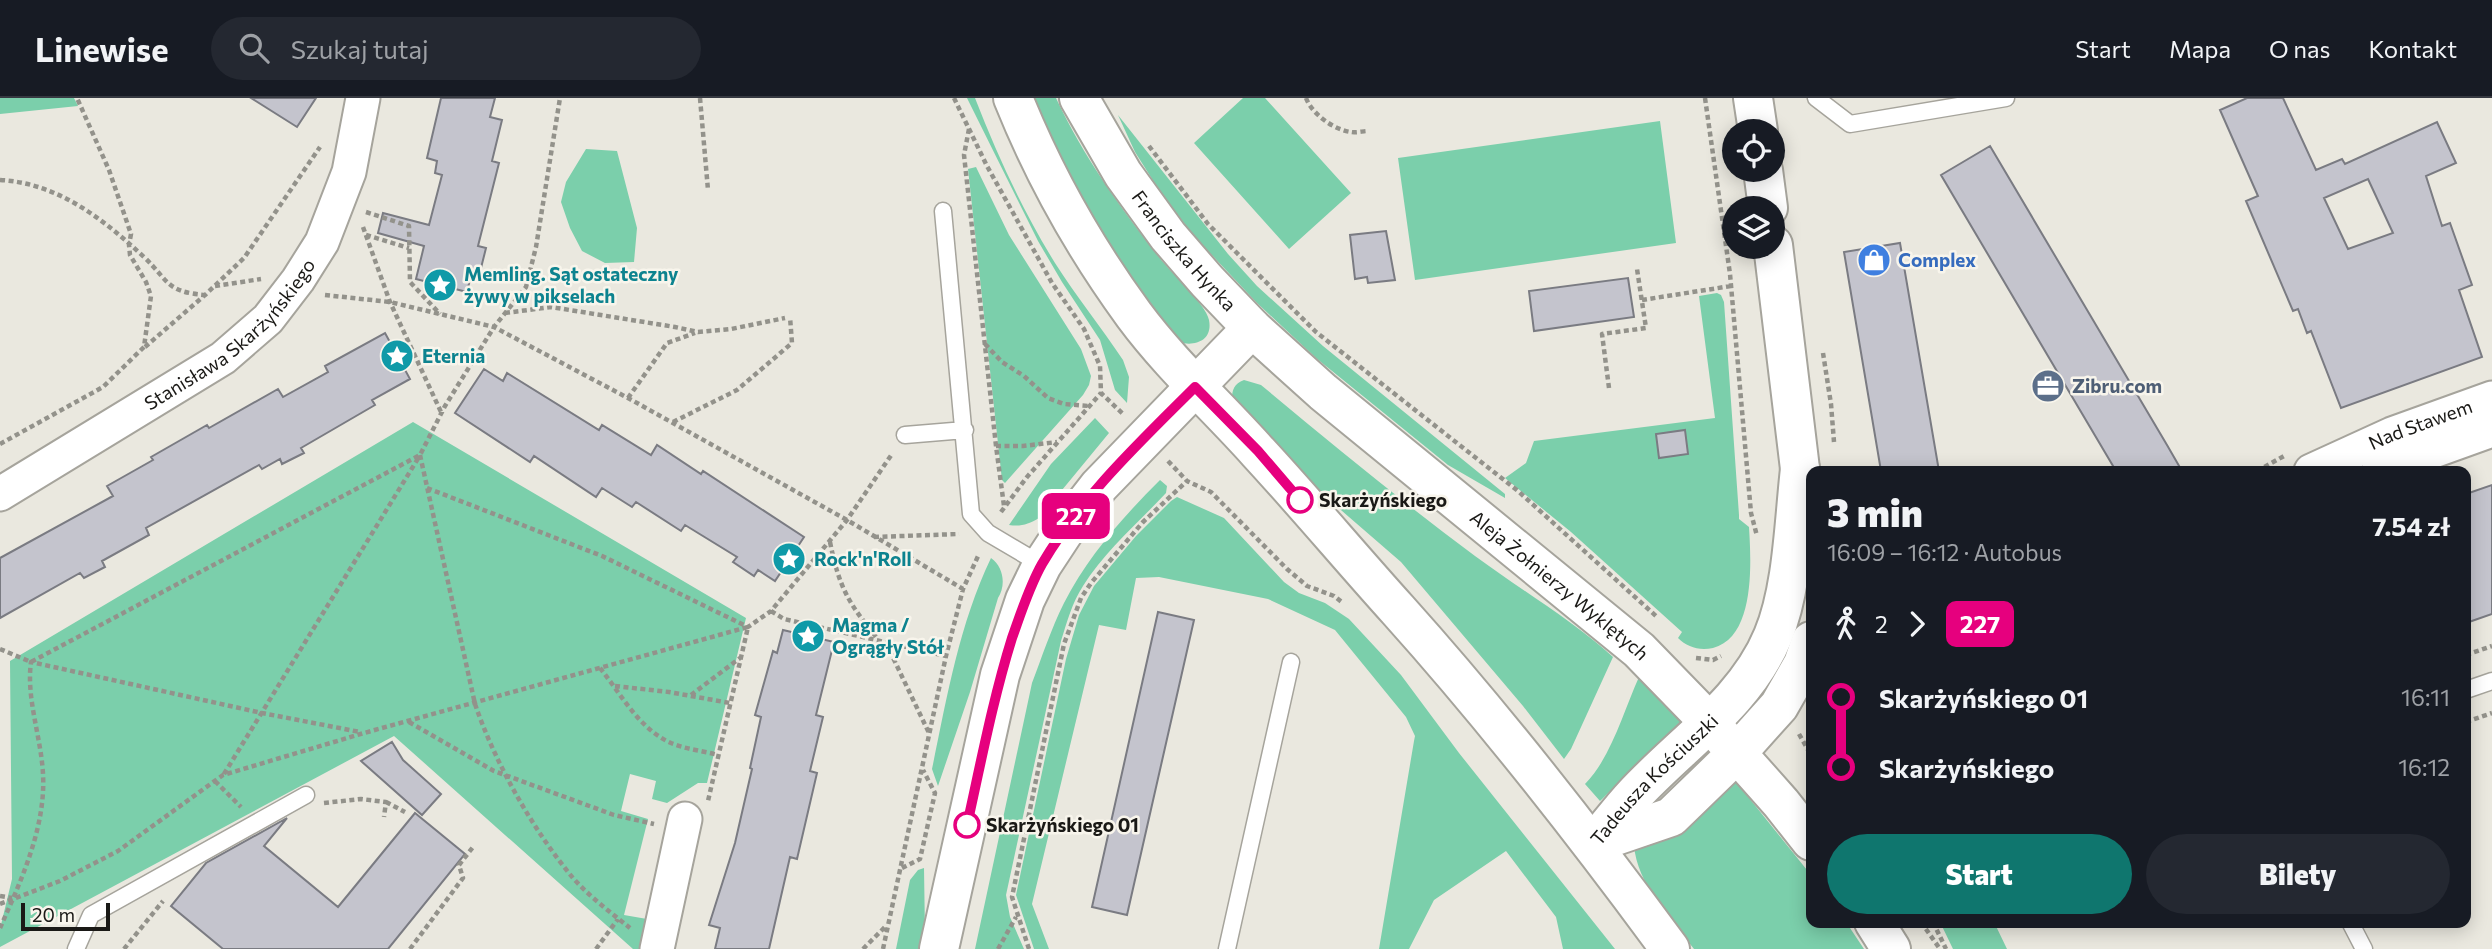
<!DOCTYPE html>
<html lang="pl">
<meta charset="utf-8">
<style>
:root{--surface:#171b24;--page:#242831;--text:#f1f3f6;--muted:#9ea1a6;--line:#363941;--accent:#0f766e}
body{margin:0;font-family:Commissioner,sans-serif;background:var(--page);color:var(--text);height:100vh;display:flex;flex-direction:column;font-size:26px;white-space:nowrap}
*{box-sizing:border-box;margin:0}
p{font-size:23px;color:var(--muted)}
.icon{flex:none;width:38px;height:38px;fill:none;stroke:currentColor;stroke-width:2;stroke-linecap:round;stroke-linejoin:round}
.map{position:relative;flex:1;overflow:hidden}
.sheet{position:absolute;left:1806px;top:368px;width:665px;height:462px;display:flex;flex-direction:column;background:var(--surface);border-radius:14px;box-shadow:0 4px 18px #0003}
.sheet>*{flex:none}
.badge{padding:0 14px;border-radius:10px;font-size:24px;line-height:46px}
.fabs{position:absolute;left:1722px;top:21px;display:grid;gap:14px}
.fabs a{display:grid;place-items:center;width:63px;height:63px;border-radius:50%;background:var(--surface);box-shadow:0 4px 18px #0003;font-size:35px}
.scale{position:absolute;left:21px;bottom:18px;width:89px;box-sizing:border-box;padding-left:7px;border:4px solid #1a1916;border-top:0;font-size:19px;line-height:24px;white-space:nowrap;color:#1a1916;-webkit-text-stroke:5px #f8f5ec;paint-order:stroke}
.map>.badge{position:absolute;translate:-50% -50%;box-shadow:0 0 0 4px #fff}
.legs{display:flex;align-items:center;gap:10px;height:77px;padding:0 21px;font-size:23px}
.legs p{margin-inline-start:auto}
.headline{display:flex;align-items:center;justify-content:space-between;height:119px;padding:0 21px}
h1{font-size:38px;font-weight:800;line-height:52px}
.cta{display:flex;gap:14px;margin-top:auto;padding:14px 21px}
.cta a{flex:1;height:80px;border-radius:42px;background:var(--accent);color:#fff;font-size:28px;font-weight:800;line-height:80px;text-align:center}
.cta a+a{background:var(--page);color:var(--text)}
ul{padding:0 21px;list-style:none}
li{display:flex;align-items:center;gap:24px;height:70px;font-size:26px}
li i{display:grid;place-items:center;width:10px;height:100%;margin:0 9px;background:currentColor}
li i::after{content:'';width:18px;height:18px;margin:-9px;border:5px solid;border-radius:50%;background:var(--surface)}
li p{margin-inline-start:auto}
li:first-child i{background:linear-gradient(#0000 50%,currentColor 0)}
li:last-child i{background:linear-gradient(currentColor 50%,#0000 0)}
header{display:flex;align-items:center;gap:42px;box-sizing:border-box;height:98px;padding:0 35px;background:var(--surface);border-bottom:2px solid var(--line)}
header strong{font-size:33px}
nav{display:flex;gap:38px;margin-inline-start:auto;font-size:24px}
.search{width:490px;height:63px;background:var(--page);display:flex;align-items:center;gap:18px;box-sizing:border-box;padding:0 24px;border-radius:38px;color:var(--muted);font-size:26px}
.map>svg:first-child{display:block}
.green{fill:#7bcfab}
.building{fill:#c4c4cd;stroke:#7a7b82;stroke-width:2;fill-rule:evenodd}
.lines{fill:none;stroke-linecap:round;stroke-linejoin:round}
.lane-casing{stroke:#a6a49c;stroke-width:19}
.street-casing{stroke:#a6a49c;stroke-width:37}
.secondary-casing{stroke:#a6a49c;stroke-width:42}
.path{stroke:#93928b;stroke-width:4.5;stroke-dasharray:5 3.5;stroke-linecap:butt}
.lane{stroke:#fff;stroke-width:16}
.street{stroke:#fff;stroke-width:33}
.secondary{stroke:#fff;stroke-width:38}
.line-1-casing{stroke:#fff;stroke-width:16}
.line-1{stroke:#e6007e;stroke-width:10}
.stop-1-dot{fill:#fff;stroke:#e6007e;stroke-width:3.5}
.labels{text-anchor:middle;stroke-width:5;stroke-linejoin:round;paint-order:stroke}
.street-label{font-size:19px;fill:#1a1916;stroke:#f8f5ec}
.shop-label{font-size:19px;font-weight:bold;fill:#366cbe;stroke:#f8f5ec;text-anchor:start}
.culture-label{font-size:19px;font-weight:bold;fill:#0d838f;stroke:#f8f5ec;text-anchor:start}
.service-label{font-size:19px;font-weight:bold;fill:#4e5e75;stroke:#f8f5ec;text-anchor:start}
.stop-label{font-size:19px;font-weight:bold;fill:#1a1916;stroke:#f8f5ec;text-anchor:start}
</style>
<header>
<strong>Linewise</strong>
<div class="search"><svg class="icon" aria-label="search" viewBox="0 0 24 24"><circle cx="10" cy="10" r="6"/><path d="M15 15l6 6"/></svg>Szukaj tutaj</div>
<nav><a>Start</a><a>Mapa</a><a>O nas</a><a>Kontakt</a></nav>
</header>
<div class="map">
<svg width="2492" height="851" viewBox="0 0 2492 851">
<rect width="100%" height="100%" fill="#eae8df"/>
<path class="green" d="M0,0H74L78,8L0,16Z
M967,0H975C997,57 1023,113 1055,165C1076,198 1101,229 1123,262L1129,279L1127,305L1115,292L1100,242L1062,184L1038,143Z
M1032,0H1056C1083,58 1120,109 1159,159C1170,174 1206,206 1209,222C1213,243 1195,249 1178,244L1119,166L1085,110Z
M1243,0H1265L1351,95L1289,151L1194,45Z
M1118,17L1228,156L1257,188L1323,248L1505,396V400L1448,367L1316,260L1257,205L1193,137L1159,92L1135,54Z
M1660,23L1676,145L1415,182L1398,60Z
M586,51L617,53L637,130L634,164L605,165L582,153L570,130L561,104L566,84Z
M976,69L1009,137L1081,251L1091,278L1089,287L1083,297L1005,385L1002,382L968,71Z
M1717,195L1721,197L1724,204L1739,417V421L1749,429C1751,462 1756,539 1713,550C1699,553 1687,549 1678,540L1682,534L1571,434L1505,380L1526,365L1534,343L1715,320L1699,198Z
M1244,282L1261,287C1331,345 1402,404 1475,458C1521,492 1571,521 1613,559L1571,651L1564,661L1523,608L1401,464L1297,374L1232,302C1232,291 1234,286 1244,282Z
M1095,320L1109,335L1039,420C1029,426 1021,429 1009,427L1051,366Z
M413,324L746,520L707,685H698L667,705L652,701L656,683L630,676L621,713L648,721L624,817L647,821L644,851H633L394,638L0,849V831L12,781L10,563Z
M1160,382L1167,388L1166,395C1138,425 1105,453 1083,488C1072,505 1067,524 1061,543L1006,797L1010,819L1024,851H975L1032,585C1042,559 1051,531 1064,505C1088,458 1123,419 1160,382Z
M1177,399L1224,420L1284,484L1299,495L1325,505L1349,521L1401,577L1459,655L1615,851H1563L1556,819L1506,753L1434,802L1409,851H1379L1414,643L1415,638L1406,619L1335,532L1268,501L1159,479L1136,480L1126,532L1099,527L1032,806L1049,851H1034L1016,797L1066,561L1079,517L1094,488L1136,438L1171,403Z
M991,460C1004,469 1006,488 998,500L970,594L938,688L932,671C947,599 959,527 991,460Z
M1639,579L1682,624L1600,703L1585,686C1611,660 1624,612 1639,579Z
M1733,680L1811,777V824H1846L1864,851H1694C1671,820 1637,787 1634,747C1667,755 1710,702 1733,680Z
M924,770L925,836L922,851H896L910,782L918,772Z
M1940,824H1994L2007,851H1953Z"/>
<path class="building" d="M251,0H316L297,29Z
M441,0H495L490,19L502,22L492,63L499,65L478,148L486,150L480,174L472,173L467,194L416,181L424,148L378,135L383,115L429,127L442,77L435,75L437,63L427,60Z
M2247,0H2283L2316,72L2342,61L2345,66L2437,24L2456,65L2426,78L2442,128L2450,125L2472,187L2459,192L2482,259L2341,310L2311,233L2307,235L2298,211L2293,213L2246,103L2258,98L2220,12ZM2368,81L2393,135L2348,151L2324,100Z
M1990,48L2167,347L2182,373H2116L1941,77Z
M1386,133L1395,182L1368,185L1367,179L1355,181L1350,137Z
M1900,145L1939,373H1881L1844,154Z
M1628,180L1634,219L1534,233L1529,193Z
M385,235L410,281L372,302L375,307L301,350L304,355L282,366L280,361L262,371L259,367L146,430L149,437L102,463L105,469L84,480L80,475L0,520V460L113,398L107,388L153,362L151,359L207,327L209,330L278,291L283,299L328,274L325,268Z
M484,271L503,283L507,275L599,332L602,327L651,357L657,347L701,376L703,373L804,439L775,483L758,472L754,478L733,464L737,459L685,427L681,433L636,404L632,409L602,390L596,399L534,358L530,364L455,315Z
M1685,332L1688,356L1659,360L1656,336Z
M2492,387V516L2466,525V396Z
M1158,514L1194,522L1127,817L1092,809Z
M783,532L834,544L816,617L823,619L810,673L817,675L797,761L790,759L769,851H715L720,830L709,827L735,745L752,671L750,670L761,619L755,617L773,553L777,555Z
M392,644L403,662L441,696L422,717L361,663Z
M415,715L465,756L388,851H223L171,808L206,765L287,720L264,748L338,809Z"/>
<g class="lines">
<defs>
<path id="lane" d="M1816,0L1850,26L2006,0
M943,113L971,416L988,435L1042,467
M905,337L965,332
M2466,592L2492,583
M2350,824L2364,851
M76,851L91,817L306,697
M1227,851L1291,564"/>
<g id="street">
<path id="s1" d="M2311,373L2392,336L2492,300"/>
<path d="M2378,373L2492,332"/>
<path id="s2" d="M0,396L223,260L268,221L298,182L322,144L349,74L363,0"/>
<path d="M657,851L685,721"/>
</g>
<g id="secondary">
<path d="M1013,0C1044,77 1085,150 1134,217C1171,267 1217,308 1258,354C1306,406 1351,460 1398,512C1495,620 1584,734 1670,851"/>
<path id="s3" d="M1079,0L1123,76L1168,138L1207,183L1252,230L1323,294L1639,552L1709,624L1781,705L1811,743"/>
<path d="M1753,0L1758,33"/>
<path d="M1763,72L1768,110"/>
<path d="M1773,147L1800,371L1805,395"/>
<path d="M1595,745L1671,719L1736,656L1779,608L1803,566L1811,543"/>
<path id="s4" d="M1593,746C1607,730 1619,713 1634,697C1681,646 1746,604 1773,538C1793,490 1794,423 1800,371"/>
<path d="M1874,824L1891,851"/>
<path d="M939,851L1000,577L1025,502L1042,467L1067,429L1099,388L1252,230"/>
</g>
</defs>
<use href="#lane" class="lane-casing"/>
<use href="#street" class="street-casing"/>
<use href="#secondary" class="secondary-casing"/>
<path class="path" d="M700,0L708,92
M954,0L987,68L1052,185L1084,231L1100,268L1101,295L1123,316
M1306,0C1312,16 1334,32 1351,34C1356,35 1363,33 1368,33
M1705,0L1730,176L1751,415L1757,438
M969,31L964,57L996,348L1004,408
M1149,48L1208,126L1316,234L1518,393L1656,518
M0,82C58,85 103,121 144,159C169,183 166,194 205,197
M366,114L409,128L410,184L440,216
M363,129L390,204L441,314
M366,137L409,150
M215,188L261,181
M325,197L390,204L494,229L628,300L847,422L963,491
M1642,202L1731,188
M505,215L551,209L675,229L698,234L731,231L785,220
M985,246L1002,264L1024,278L1048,300L1064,306L1089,308
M145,249L205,197L244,160L320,49
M1823,255L1831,306L1834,344
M1609,290L1602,236L1646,230L1637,171
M628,300L667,245L695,235
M673,324L737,292L792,245L790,219
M0,346L103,289L144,249L151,198L146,184L130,157L129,147L131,136L109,72L77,0
M996,348H1023L1057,344
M420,357L475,606C495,665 533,732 573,780C590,799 610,814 630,830
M1168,363L1187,383L1211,394L1287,471L1307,488L1334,498L1343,505
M2257,373L2284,358
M427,390L602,458L748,529L771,513L847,422L892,356
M1001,414L1027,379L1101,295
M874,439L959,436
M830,444C839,489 848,505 878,541
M771,513L784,521L946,558
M886,545L929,635
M0,551L31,564L420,357L445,308L494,229L526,189L536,149L560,0
M2466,557L2492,548
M1696,560L1713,562L1721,558
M600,570C621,596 639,631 671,645C685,651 703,653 718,657
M615,588L669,594L730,605
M691,597L740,560
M409,624L494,673L614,717L654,726
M2466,624L2492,615
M1799,636L1811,657
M224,676L419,359
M215,683L241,709
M386,704L405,714
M324,705L361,701L386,704L384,719
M902,770L920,761L935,695L923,672
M0,798L12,800
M0,806L60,783L118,753L223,677L364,635L748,529L708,703
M1921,824L1940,851
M1933,824L1946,851
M0,830C21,783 46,729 43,676C41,638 26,601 31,564L262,615L360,634
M124,851L163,803
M410,851L463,780L459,767L473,749
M596,851L618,821
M863,851L887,827
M883,851L946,558L963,491L979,456
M998,851L1016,819
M1029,851L1012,799L1064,546L1081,500L1091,485L1143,424L1187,383"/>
<use href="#lane" class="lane"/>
<use href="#street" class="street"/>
<use href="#secondary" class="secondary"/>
</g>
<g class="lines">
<defs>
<path id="line-1" d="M967,727C981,664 993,601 1012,540C1021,515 1029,489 1042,466C1082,398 1140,344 1195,289L1258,353L1300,402"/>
</defs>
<use href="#line-1" class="line-1-casing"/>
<use href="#line-1" class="line-1"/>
</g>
<defs>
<symbol id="shop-disc" viewBox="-11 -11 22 22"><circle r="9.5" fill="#3f7fe0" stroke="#f8f5ec"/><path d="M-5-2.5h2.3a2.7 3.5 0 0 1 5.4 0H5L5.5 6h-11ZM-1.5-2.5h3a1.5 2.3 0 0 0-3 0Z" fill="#fff"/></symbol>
<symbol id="sight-disc" viewBox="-11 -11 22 22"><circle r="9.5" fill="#0f9aa8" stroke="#f8f5ec"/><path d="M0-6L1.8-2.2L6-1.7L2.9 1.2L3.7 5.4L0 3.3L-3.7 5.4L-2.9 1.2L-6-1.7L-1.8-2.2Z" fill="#fff"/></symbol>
<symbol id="office-disc" viewBox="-11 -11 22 22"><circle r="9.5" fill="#5c6f8a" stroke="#f8f5ec"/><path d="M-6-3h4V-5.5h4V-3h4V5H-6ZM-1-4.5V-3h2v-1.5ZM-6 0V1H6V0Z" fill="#fff"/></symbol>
</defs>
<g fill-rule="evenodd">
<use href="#shop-disc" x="1855" y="143" width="38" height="38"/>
<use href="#sight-disc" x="421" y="168" width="38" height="38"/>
<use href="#sight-disc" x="378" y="239" width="38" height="38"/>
<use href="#office-disc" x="2029" y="269" width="38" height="38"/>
<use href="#sight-disc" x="770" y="442" width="38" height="38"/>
<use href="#sight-disc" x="789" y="519" width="38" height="38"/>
</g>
<g class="stop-1-dot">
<circle cx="1300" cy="402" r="12"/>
<circle cx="967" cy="727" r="12"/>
</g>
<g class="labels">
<g class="street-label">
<text dy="7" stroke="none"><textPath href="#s3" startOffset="186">Franciszka Hynka</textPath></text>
<text dy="7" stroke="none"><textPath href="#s2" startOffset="282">Stanisława Skarżyńskiego</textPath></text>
<text dy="7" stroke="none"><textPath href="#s1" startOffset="119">Nad Stawem</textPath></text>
<text dy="7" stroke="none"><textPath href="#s3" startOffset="690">Aleja Żołnierzy Wyklętych</textPath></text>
<text dy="7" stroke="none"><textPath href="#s4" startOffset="89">Tadeusza Kościuszki</textPath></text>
</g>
<g class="shop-label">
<text x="1898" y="169">Complex</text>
</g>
<g class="culture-label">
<text x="464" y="183">Memling. Sąt ostateczny<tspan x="464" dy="22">żywy w pikselach</tspan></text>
<text x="422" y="265">Eternia</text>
<text x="814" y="468">Rock'n'Roll</text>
<text x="832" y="534">Magma /<tspan x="832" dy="22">Ogrągły Stół</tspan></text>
</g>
<g class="service-label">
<text x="2072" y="295">Zibru.com</text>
</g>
<g class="stop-label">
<text x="1319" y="409">Skarżyńskiego</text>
<text x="986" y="734">Skarżyńskiego 01</text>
</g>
</g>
</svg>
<div class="fabs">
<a><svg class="icon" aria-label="locate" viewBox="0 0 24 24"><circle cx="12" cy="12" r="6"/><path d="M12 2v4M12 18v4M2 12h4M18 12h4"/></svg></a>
<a><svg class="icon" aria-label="layers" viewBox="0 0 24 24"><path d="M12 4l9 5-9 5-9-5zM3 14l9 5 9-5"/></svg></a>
</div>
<div class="scale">20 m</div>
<b class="badge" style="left:1076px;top:418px;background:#e6007e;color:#fff">227</b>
<section class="sheet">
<div class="headline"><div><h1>3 min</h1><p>16:09 – 16:12 · Autobus</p></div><b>7.54 zł</b></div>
<div class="legs"><svg class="icon" aria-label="walk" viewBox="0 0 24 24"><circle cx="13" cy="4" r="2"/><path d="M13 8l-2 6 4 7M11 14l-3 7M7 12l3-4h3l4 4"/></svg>2<svg class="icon" aria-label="forward" viewBox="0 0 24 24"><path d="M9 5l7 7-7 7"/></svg><b class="badge" style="background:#e6007e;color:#fff">227</b></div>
<ul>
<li><i style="color:#e6007e"></i><b>Skarżyńskiego 01</b><p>16:11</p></li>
<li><i style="color:#e6007e"></i><b>Skarżyńskiego</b><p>16:12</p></li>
</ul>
<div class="cta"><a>Start</a><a>Bilety</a></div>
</section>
</div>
